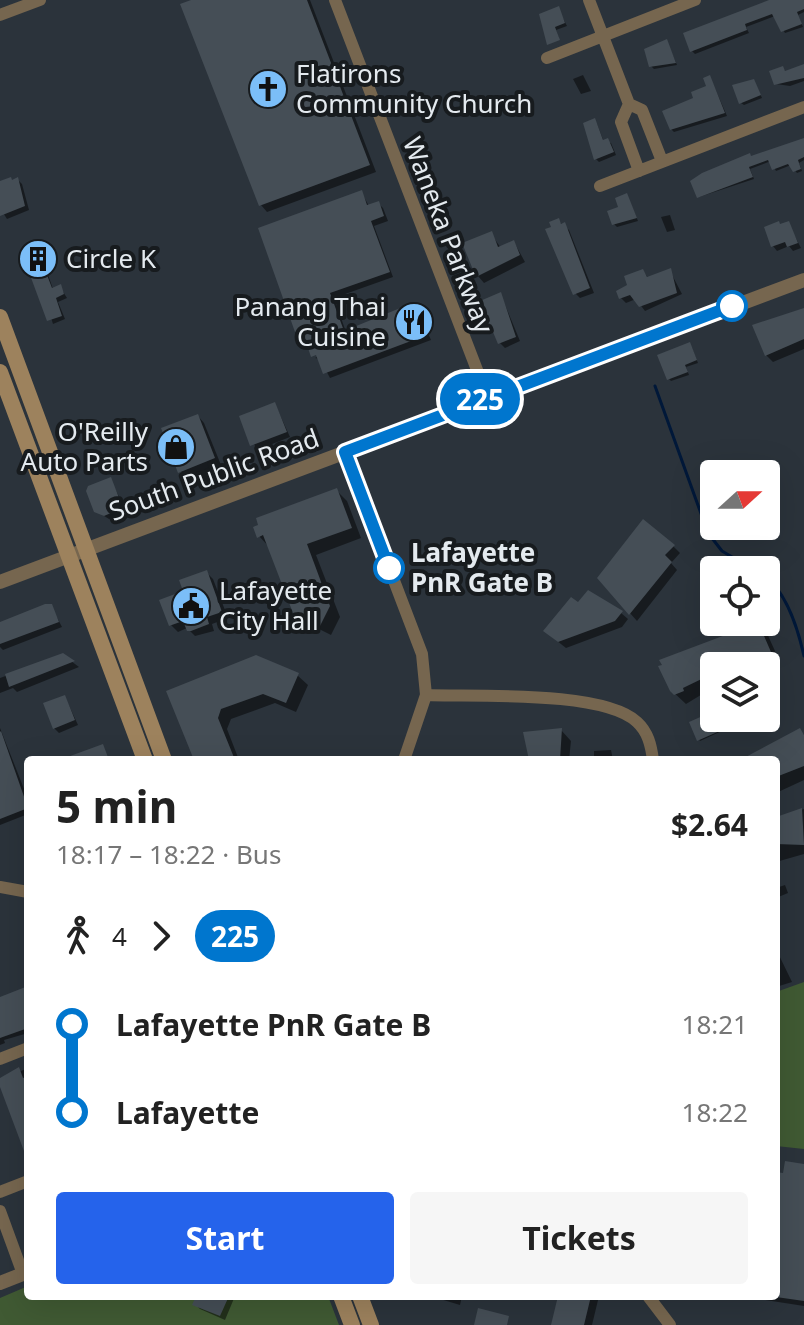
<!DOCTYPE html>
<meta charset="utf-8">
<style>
:root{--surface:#fff;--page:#f6f6f6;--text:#222;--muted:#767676;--accent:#2563eb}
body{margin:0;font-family:"Noto Sans",sans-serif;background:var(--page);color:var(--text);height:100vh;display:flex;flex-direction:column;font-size:30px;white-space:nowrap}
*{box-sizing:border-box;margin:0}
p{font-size:26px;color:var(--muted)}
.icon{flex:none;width:44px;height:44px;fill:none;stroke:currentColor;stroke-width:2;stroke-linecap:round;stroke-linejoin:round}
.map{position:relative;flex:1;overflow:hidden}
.drawer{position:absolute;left:24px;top:756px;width:756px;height:544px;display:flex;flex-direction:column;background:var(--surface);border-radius:8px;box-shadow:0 8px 32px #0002}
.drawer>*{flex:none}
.badge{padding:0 16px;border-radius:26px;font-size:28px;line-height:52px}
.needle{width:52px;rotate:69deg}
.controls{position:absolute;left:700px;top:460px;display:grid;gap:16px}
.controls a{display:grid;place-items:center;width:80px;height:80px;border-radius:8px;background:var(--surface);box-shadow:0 8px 32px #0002;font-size:40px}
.map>.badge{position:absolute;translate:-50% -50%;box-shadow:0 0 0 4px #fff}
.legs{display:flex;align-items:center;gap:12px;height:88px;padding:0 32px;font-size:26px}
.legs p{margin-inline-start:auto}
.summary{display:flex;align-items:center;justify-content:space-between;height:136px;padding:0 32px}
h1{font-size:44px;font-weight:700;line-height:60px}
.primary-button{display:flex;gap:16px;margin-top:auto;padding:16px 32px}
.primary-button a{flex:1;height:92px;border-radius:8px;background:var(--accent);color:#fff;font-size:32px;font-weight:700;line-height:92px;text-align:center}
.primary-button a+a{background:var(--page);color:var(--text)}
ul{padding:0 32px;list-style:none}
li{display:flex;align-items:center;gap:28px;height:88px;font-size:30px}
li i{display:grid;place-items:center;width:12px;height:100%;margin:0 10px;background:currentColor}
li i::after{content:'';width:20px;height:20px;margin:-10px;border:6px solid;border-radius:50%;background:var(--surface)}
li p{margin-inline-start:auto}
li:first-child i{background:linear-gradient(#0000 50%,currentColor 0)}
li:last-child i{background:linear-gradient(currentColor 50%,#0000 0)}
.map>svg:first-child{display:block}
.green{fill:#405a33}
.shadow{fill:#0007}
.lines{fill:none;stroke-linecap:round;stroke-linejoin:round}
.stream{stroke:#001839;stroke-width:3}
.building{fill:#454e56}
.minor{stroke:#76664f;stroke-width:12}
.tertiary{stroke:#76664f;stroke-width:14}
.secondary{stroke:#9d825d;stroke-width:16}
.line-1-casing{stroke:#fff;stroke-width:18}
.line-1{stroke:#0076ce;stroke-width:12}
.stop-1-dot{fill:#fff;stroke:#0076ce;stroke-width:4}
.labels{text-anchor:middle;stroke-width:8;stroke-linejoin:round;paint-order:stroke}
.poi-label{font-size:26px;fill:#e4eaef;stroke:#171b1e;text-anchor:start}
.street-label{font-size:26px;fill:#e4eaef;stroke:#171b1e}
.stop-label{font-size:26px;font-weight:bold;fill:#e4eaef;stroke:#171b1e;text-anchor:start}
</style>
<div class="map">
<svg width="804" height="1325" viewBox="0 0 804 1325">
<rect width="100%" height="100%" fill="#2b333b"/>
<path class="green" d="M804,982V1149L776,1146V992Z
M28,1286V1296H328L339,1325H0V1298Z"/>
<path class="shadow" d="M197,0H310L376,172L267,212L261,205Z
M771,0H804V12L798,15L803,27L785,33L775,16L746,27L749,33L695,54L692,51Z
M558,9L567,26L556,30L559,38L549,43Z
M667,42L677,65L654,69L651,66Z
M804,65V81L790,86L776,84L782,68L786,72Z
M583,75L591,91L581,94L573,79Z
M710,77L727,116L674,132L671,129L708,87Z
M754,81L762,98L744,105L741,103Z
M585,124H597L604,142L611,143L616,155L599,162L596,159Z
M804,143V160L799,163L802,171L797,173L791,165L776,171L771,161L750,169L754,179L699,197L752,158Z
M17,179L22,184L29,210L7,219L0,208V187Z
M361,192L369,206L378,203L383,208L388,221L374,226L393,277L334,298L346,332L415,304L431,340L330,378L320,359L315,358L326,353L297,331Z
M627,195L638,221L617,227L614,224Z
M670,215L675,230L667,232L661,217Z
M558,221L569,230L594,293L580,298L575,293Z
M788,223L801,248L793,251L789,246L777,251L773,246Z
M491,234L501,248L514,242L525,262L484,283L478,276Z
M45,253L51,264L45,266L53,289L60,287L67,298L58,302L65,319L53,324L37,274Z
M643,271L649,279L670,271L682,294L645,311L636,299L626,303L621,298Z
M501,295L520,341L505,348L500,343Z
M804,310V349L773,362L766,355Z
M692,348L698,363L686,367L689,375L671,381L669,379Z
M275,404L290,437L257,450L241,417Z
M198,416L204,423L221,465L187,478L180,471Z
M742,465L745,474H725L724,472Z
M110,479L125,508L121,509L123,514L109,519L96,511Z
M337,491L347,501L361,538L316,555L340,617L331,635L305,622L294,611L270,548L259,536Z
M673,546L680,553L671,563L677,570L637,621L599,578Z
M206,572L213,579L228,618L212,624L214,631L195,636L187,628L178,632L171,625L162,601L186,593Z
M578,605L621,613L628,619L622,627L566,648L552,637Z
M51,606L62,627L3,650L0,647V624Z
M749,622H758L765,629L780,662L766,668L714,666V687L686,704L671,690L729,635Z
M63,655L79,667L17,692L13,688L0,693V678Z
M297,675L308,685L296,712L275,703L231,719L227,729L239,760H196L169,692Z
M65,697L78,725L59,733L54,728Z
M714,713V718H750L700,741L691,723Z
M0,728L28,799V814L0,825Z
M561,730L571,741L569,760H530L525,734Z
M800,731L804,735V780L776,793V760H743Z
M611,750L613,760H594V751Z
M804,809V854L776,862V822L782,816Z
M785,885L788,893L776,898V888Z
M776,949L792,982L776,987Z
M28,988V1033L4,1040L5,1043L0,1045V999Z
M28,1068V1154L0,1080Z
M804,1166V1306L753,1298L776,1296V1174L784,1175Z
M198,1296H235L225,1320L200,1309L195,1304Z
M430,1296H462L460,1305Z
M560,1296H599L592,1325H553Z"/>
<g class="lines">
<path class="stream" d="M655,386L708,533L722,551L754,570
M766,577C788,595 798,629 804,656"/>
</g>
<path class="building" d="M191,0H307L370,165L259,206L180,4Z
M769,0H804V9L797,12L802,24L781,32L772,14L745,24L747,30L690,52L683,33Z
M559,6L565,23L555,27L560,40L547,45L539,14Z
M667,39L676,63L649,67L644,49Z
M804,64V78L774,85L769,71L783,66L785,71Z
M710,75L725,113L670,130L662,111L693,98L691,92L706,86L703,78Z
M754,79L761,95L739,104L732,85Z
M595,118L603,140L608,138L614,152L594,160L583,123Z
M804,138V157L798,160L801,169L793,172L788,164L772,170L768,160L749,167L753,177L697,198L690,181L702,173L750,153L751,156Z
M11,177L12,180L18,177L25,206L0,216V181Z
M362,190L367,205L379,201L384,216L371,221L390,272L330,293L344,331L415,302L427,335L323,374L316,355L311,357L302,330L295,332L258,228Z
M627,193L637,218L612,225L607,211L618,207L615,198Z
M559,218L561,224L565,222L590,288L573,295L545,229L551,227L549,222Z
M779,221L780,224L789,221L798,243L787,247L785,242L771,247L764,227Z
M492,231L498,247L514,240L520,255L476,277L462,243Z
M45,251L49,260L42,262L52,288L61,284L64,294L56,298L62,316L47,321L30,275L35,273L28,257Z
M671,268L677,293L639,307L630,295L619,299L616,291L627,285L624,276L643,269L647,277Z
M501,292L516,337L498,344L480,301Z
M804,308V339L765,356L752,325Z
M690,342L697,360L685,365L688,372L667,380L657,355Z
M275,402L287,432L250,446L239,416Z
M198,414L215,458L178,473L161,428Z
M111,477L121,503L118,504L120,509L104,516L94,512L86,491L88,486Z
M337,488L352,528L307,544L330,606L320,626L293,613L263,535L257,538L253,527L258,525L256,518Z
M643,519L675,545L665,555L672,562L629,615L597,578Z
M207,570L222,612L207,617L209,624L191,631H187L183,621L169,626L159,600L183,591L179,580Z
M588,590L623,611L615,621L558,642L543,631L571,597L578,602Z
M45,604H52L59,622L0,644V622Z
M741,622H758L771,652L730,666H714V673L683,688L684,691L674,695L670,691L658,666L662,665L659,660L728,634L742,625Z
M63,653L75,661L9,687L5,674Z
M256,655L299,673L286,703L263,694L221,709L218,718L235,760H194L166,691Z
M65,695L75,720L53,729L43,703Z
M714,711V718H749L697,741L689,722Z
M562,728L560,760H529L523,732Z
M800,728L804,735V766L776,777V760H740Z
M1,731L28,808L0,819V732Z
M103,744L109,760H62V759Z
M802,808L804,845L776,844L779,816Z
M28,986V1028L0,1038V997Z
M19,1067L23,1078L28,1076L27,1159L0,1087V1078Z
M785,1161L804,1164V1301L776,1297V1172L783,1173Z
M196,1296H229L220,1316L192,1305Z
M558,1296H591L584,1325H551Z
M478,1308L509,1316L507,1325H474Z"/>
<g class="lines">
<path class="minor" d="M335,0L487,396
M589,0L629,104L642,110L662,161
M0,15L40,0
M547,58L695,0
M629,104L621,122L639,171
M600,186L804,107
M345,452L422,654L426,695L404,760
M426,695C474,697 603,690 637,722C648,732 651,745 653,760
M0,887L28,892
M0,1059L28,1048
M0,1192L28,1181
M0,1211L23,1274
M648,1296L670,1325"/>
<path class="tertiary" d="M0,582L804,280
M0,1283L28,1272"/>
<path class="secondary" d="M0,317L164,760
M0,372L145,760
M341,1296L352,1325
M360,1296L371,1325"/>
</g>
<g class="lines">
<defs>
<path id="line-1" d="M389,568L345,452L732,306"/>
</defs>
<use href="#line-1" class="line-1-casing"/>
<use href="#line-1" class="line-1"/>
</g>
<defs>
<symbol id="church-disc" viewBox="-11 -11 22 22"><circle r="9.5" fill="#7bbef8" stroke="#171b1e"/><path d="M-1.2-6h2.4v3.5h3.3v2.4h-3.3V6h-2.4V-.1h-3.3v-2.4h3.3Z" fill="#111"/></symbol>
<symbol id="building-disc" viewBox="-11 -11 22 22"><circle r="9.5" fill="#7bbef8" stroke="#171b1e"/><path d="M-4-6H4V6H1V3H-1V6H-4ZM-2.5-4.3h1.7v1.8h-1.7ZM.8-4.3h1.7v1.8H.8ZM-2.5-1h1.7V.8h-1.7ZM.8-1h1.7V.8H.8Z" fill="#111"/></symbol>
<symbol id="restaurant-disc" viewBox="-11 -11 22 22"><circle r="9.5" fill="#7bbef8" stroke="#171b1e"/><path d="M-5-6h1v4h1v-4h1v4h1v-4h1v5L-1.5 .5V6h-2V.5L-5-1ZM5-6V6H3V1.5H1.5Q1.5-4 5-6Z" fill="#111"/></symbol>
<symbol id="shop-disc" viewBox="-11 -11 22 22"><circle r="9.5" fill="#7bbef8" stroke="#171b1e"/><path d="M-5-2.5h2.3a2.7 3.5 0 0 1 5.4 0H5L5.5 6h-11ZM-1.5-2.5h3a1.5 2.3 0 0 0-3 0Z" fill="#111"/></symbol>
<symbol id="civic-disc" viewBox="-11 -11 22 22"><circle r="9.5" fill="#7bbef8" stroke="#171b1e"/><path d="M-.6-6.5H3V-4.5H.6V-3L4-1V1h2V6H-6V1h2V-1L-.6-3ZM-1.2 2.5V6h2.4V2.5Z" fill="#111"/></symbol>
</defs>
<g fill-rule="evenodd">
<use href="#church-disc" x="246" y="67" width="44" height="44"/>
<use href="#building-disc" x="16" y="237" width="44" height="44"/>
<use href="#restaurant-disc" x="392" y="300" width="44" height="44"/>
<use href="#shop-disc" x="154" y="425" width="44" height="44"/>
<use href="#civic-disc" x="169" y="584" width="44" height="44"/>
</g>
<g class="stop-1-dot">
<circle cx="732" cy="306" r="14"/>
<circle cx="389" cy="568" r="14"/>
</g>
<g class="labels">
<g class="poi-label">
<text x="296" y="83">Flatirons<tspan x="296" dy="30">Community Church</tspan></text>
<text x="66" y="268">Circle K</text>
<text x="386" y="316" text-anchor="end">Panang Thai<tspan x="386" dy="30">Cuisine</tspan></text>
<text x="148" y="441" text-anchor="end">O'Reilly<tspan x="148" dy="30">Auto Parts</tspan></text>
<text x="219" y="600">Lafayette<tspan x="219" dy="30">City Hall</tspan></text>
</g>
<g class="street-label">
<text transform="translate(448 235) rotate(69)" y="9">Waneka Parkway</text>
<text transform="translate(214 475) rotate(-20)" y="9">South Public Road</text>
</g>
<g class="stop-label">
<text x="411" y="562">Lafayette<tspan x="411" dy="30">PnR Gate B</tspan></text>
</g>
</g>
</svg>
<div class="controls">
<a><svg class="needle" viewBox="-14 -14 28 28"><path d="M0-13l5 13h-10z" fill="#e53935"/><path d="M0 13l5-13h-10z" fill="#767676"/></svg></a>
<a><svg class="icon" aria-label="locate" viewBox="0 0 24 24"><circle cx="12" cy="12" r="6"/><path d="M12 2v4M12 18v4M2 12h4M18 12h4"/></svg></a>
<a><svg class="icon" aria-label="layers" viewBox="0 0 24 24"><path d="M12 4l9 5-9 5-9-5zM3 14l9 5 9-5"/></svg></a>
</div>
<b class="badge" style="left:480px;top:399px;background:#0076ce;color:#fff">225</b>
<section class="drawer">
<div class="summary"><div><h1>5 min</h1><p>18:17 – 18:22 · Bus</p></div><b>$2.64</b></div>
<div class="legs"><svg class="icon" aria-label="walk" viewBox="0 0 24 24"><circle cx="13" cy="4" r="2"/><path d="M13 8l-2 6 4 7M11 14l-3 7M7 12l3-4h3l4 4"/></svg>4<svg class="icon" aria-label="forward" viewBox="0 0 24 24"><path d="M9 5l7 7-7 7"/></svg><b class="badge" style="background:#0076ce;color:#fff">225</b></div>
<ul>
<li><i style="color:#0076ce"></i><b>Lafayette PnR Gate B</b><p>18:21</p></li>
<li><i style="color:#0076ce"></i><b>Lafayette</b><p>18:22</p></li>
</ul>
<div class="primary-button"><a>Start</a><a>Tickets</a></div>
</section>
</div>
